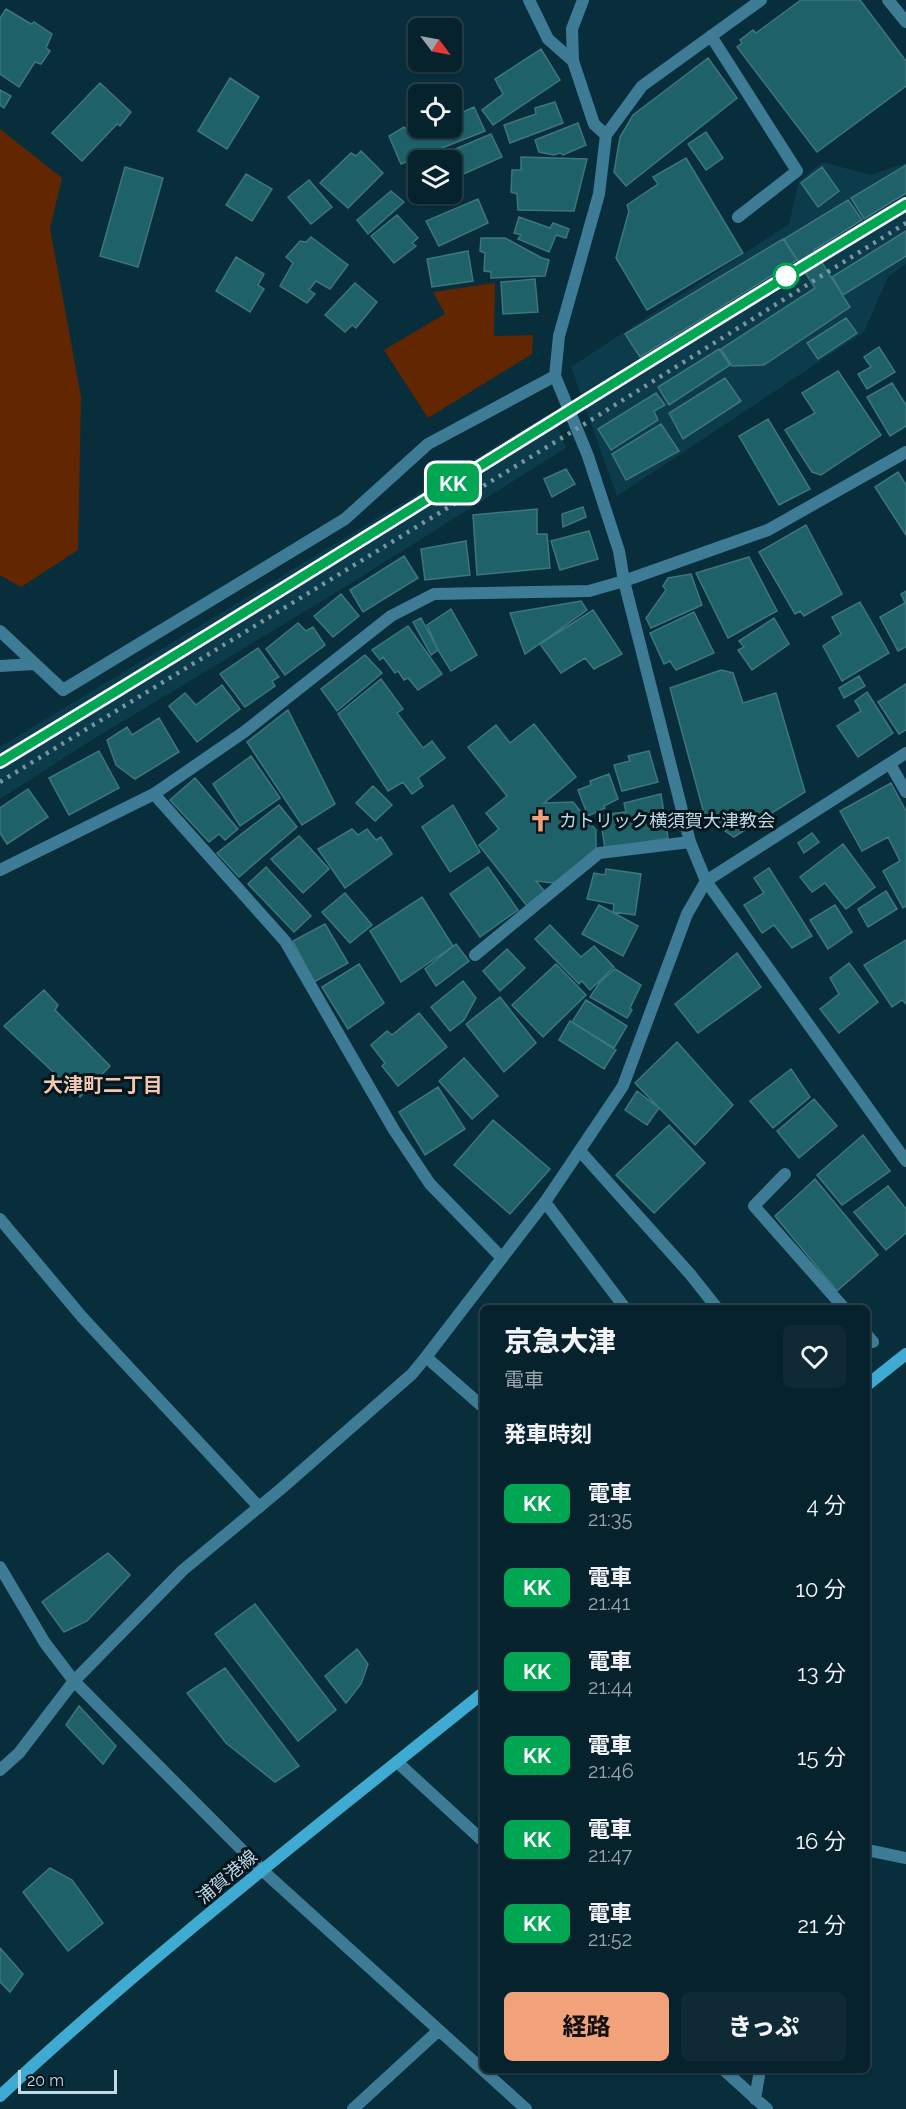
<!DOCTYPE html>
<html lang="ja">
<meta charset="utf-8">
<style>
:root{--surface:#06222d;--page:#0f2a35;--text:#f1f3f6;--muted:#98a4aa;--line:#273f49;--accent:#f1a27b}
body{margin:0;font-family:Raleway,"Noto Sans JP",sans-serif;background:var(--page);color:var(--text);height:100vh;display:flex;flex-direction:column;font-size:22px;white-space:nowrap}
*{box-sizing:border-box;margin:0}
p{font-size:20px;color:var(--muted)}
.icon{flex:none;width:33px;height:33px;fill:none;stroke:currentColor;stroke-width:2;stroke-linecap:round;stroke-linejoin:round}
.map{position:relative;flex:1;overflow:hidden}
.drawer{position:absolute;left:480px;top:1305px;width:390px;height:768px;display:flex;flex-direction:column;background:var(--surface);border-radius:9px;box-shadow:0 2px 4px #0004,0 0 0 2px var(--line)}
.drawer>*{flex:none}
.badge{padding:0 12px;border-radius:9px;font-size:21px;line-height:39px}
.needle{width:39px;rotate:122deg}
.controls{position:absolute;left:408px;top:18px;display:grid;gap:12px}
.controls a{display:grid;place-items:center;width:54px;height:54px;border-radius:9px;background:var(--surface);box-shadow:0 2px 4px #0004,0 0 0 2px var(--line);font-size:30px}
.scale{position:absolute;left:18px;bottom:15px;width:99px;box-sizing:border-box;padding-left:6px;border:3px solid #c1d9e4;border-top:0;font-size:16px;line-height:21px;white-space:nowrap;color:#c1d9e4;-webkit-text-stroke:4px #03151d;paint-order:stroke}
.map>.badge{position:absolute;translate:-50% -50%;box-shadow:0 0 0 3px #fff}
h2{padding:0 24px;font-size:22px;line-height:54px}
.round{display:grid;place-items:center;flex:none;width:63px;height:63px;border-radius:9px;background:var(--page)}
.headline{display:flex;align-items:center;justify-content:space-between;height:102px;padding:0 24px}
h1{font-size:28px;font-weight:800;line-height:45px}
.button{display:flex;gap:12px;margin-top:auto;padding:12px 24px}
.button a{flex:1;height:69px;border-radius:9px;background:var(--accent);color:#111;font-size:24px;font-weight:800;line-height:69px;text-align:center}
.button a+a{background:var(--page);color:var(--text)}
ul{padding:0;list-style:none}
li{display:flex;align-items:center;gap:18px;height:84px;padding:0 24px}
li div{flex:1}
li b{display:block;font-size:22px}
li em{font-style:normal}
li .badge{min-width:66px;font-weight:700;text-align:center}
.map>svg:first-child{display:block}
.built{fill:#0c3b4b}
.green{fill:#622600}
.building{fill:#1e6169;stroke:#3d767d;stroke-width:1.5}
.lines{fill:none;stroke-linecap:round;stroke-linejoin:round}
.service{stroke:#3e7c95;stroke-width:12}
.minor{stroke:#3e7c95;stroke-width:12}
.secondary{stroke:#3fabd3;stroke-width:12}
.rail{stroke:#7895a1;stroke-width:4.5;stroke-dasharray:3 6;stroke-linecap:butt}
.line-casing{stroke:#fff;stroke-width:14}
.line{stroke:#00a651;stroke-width:9}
.stop-dot{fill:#fff;stroke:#00a651;stroke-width:3}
.labels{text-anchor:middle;stroke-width:6;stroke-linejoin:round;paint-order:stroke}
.poi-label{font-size:18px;fill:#c1d9e4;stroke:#03151d;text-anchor:start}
.street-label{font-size:18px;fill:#c1d9e4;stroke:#03151d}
.neighbourhood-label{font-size:20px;font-weight:bold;fill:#f5c7b1;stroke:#03151d}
</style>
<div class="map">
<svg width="906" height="2109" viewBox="0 0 906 2109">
<rect width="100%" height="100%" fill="#082e3c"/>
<path class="built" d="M823,162L870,175L906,163V264L888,277L864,332L617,496L571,367L789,224L799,181Z
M552,412L566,448L332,595L87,743L0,799V747Z"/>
<path class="green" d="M0,129L62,178L50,228L81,397L78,550L21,587L0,575Z
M495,283L494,336L533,335L532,354L428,418L384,350L445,314L433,292Z"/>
<path class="building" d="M801,0H860L906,61V86L817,152L737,47L742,43L740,40L753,30L756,33Z
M6,9L31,24L34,22L52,34L46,48L50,51L41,64L35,62L19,87L0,74V18Z
M541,49L560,80L493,125L482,110L503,94L495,79Z
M708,58L737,98L626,186L614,172L620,137L633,115Z
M230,78L259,97L227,149L198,131Z
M100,83L131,112L120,126L117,124L82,161L52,133Z
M0,90L11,96L4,108L0,105Z
M555,102L563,123L510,143L504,125L536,114L535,108Z
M474,107L485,131L401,164L389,136L404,127L407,130L418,125L422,130L427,128H452V117Z
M578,123L586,145L563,155L560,153L554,155L539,152L535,140Z
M706,132L723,158L706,170L688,144Z
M491,134L502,157L452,179V160H441L439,156Z
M361,151L383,173L348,208L320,183L351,153L356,156Z
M521,157L587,159L574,211L518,210L517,194L511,192L512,170H521Z
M686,158L743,253L647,310L616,258L629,211L627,205L658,184L653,177Z
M906,165V193L864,219L851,198Z
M125,167L163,178L138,267L100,256Z
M822,167L839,191L818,207L801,183Z
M246,174L272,189L252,221L226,205Z
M309,180L332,207L311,224L288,197Z
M391,191L404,202L368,234L357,220Z
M478,199L488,223L439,246L426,221Z
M848,200L862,220L814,250L850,307L764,365L732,366L721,349L815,288L784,239Z
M397,215L418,238L412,243L416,246L394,263L371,236Z
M519,217L550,228L553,223L569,229L566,238L556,235L549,252L518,239L521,235L514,233Z
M906,231V256L843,295L832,277Z
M311,237L348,265L330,289L316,281L309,290L315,294L307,303L280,286L293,263L286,257L300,241L306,242Z
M481,238H505L542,258L549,260L545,276L491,278V272L484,271L485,253L480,251Z
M783,239L797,260L640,357L625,334Z
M468,251L473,281L432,287L427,259Z
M236,257L264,274L258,285L264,289L250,312L216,291Z
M535,279L538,312L503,314L501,282Z
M355,283L377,302L356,328L352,325L345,332L325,315Z
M846,318L857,333L818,359L807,343Z
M879,347L895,372L867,389L858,374L871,367L864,357Z
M719,349L730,365L669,405L658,387Z
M838,371L881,435L821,475L812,472L785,430L815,413L802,393Z
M725,378L741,401L683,439L669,413Z
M892,383L906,405V426L890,436L867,397Z
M656,393L665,405L654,411L658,420L611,450L598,429Z
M768,419L810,489L779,505L739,436Z
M661,424L679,451L626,480L612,454Z
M566,469L575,484L552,497L544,479Z
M898,472L906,485V535L875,487Z
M583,507L586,517L563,527L562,514Z
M537,509V534H547L550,568L477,575L473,515Z
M806,525L842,594L804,616L800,611L795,614L759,552Z
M589,531L598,559L560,570L551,541Z
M466,541L470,575L425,580L421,549Z
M404,556L418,578L363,612L350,590Z
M749,557L777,611L728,638L696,573Z
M691,574L702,605L651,628L646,618L666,590L663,586L668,578Z
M906,591V647L898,651L880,617L905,603L901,594Z
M341,594L359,616L333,637L314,616Z
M581,601L587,610L525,654L510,613Z
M860,602L889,653L842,681L823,646L841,634L832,617Z
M451,609L477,655L451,671L438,650L427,625Z
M593,610L622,654L594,669L585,658L561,673L540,644Z
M694,612L714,653L676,670L670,661L664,664L650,633Z
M421,618L438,650L431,655L413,622Z
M774,618L789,644L752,670L738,650L744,647L739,641Z
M298,623L306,631L313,627L325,645L285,675L266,649Z
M408,626L442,674L418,690L408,678L404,680L398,671L395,673L383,657L380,660L372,650Z
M258,648L279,677L272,681L275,686L245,707L220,674Z
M365,655L382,673L337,711L321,689Z
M721,670L733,673L743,703L776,693L805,792L734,837L705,817L670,688Z
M859,676L865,686L844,698L839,688Z
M381,679L403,709L397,713L423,748L432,741L445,758L418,778L423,786L412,794L403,782L388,791L338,714Z
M906,684V730L899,734L878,702Z
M222,685L240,709L197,742L169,706L185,693L196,705Z
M867,692L893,733L858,757L837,726L861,711L855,701Z
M288,710L335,804L302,825L247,742Z
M159,718L179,752L135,779L116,765L107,740L127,727L132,735Z
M534,724L576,777L544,803L573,802L596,830V854L562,884L536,881L545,892L527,906L479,845L499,829L486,813L507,796L468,747L496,725L510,743Z
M99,751L119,788L69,815L49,778Z
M649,751L658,782L622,791L614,765L630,761L628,756Z
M251,756L280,798L240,826L213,784Z
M609,774L618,799L604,806L605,808L588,816L578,790L591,785L590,781Z
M195,778L238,829L225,840L219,834L209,842L170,800Z
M891,783L906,811V906L903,908L883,871L900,861L888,837L862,851L840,811Z
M373,786L392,805L375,821L356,803Z
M28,789L48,817L7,844L0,833V808Z
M661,794L668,838L605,849L600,815L626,812L624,803Z
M279,805L297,827L239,877L217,853Z
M453,805L480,852L450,872L422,827Z
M352,829L358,835L367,829L376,840L381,837L392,854L345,888L318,849Z
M812,833L819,842L804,853L798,843Z
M299,836L329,869L303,893L271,859Z
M843,844L875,887L846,909L825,883L812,892L800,877Z
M266,867L311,916L294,932L248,884Z
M488,867L518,910L480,937L450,894Z
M769,868L812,936L792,948L774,925L762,933L744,905L764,893L754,878Z
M606,869L641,874L635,915L613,912L614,904L587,899L594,873L605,875Z
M886,891L897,909L868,927L858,909Z
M345,893L372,925L350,943L322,912Z
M422,897L453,946L401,982L370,931Z
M599,905L638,926L623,956L582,934Z
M835,905L852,932L828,949L810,920Z
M325,924L348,963L314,982L293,941Z
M550,925L581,957L594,946L614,967L590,990L582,981L579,984L535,939Z
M906,940V1004L902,1000L892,1007L864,965Z
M456,944L469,961L436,986L425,969Z
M507,949L525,968L500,991L483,971Z
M737,953L761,987L698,1033L675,1004Z
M849,963L878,1002L839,1033L820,1009L839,994L830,978Z
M359,964L384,1003L348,1029L322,987Z
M556,964L586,995L543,1037L512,1005Z
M615,969L641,985L630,1008L632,1010L627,1018L590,997L600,982Z
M463,981L476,998L464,1020L450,1031L431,1007Z
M44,990L58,1005L55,1010L110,1066L80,1097L4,1026Z
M500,997L536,1043L504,1072L466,1024Z
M586,1000L627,1026L614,1048L572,1022Z
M419,1013L447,1047L398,1086L382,1066L385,1063L371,1045L387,1031L392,1035Z
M570,1021L616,1050L604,1069L559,1040Z
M677,1042L733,1105L695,1145L635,1083Z
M464,1058L498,1096L472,1119L439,1081Z
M791,1069L810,1097L773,1128L750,1101Z
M438,1087L465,1129L425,1155L399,1112Z
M637,1091L659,1108L647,1125L625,1110Z
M814,1099L837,1126L799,1158L777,1131Z
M493,1120L550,1169L510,1214L454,1165Z
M669,1125L705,1163L654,1213L616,1175Z
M863,1135L890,1171L842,1205L817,1175Z
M815,1179L878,1255L837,1291L775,1216Z
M888,1186L906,1209V1233L886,1250L854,1212Z
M108,1553L130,1575L87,1621L64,1632L42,1602Z
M255,1604L336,1710L298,1741L215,1634Z
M357,1649L368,1664L361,1684L346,1703L325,1676Z
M225,1668L299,1766L275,1782L226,1743L187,1693Z
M79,1706L116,1746L103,1764L66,1725Z
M50,1868L72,1880L103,1923L68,1951L23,1892Z
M0,1948L23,1974L10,1992L0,1982Z"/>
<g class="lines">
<path class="service" d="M529,0L548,39L573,61
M711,36L797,171L738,217
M0,666L34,664
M890,764L906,792
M154,794L285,941L394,1130L430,1184L502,1258
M475,955L599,853L690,842
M580,1151L690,1274L717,1308
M785,1174L754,1206L844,1308
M545,1202L625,1308
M0,1219L82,1317L259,1507
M867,1335L873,1342
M426,1357L483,1407
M0,1567L45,1643L74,1681"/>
<path class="minor" d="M583,0L572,29L573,61L594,124L606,135
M761,0L642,86L606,135L599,194L559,336L555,376L588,456L619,551L624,581L768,530L906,452
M888,0L906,22
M0,631L63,690L345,519L428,444L555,376
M0,870L154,794L244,732L391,616L434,594L589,591L624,581L690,842L706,881L906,1161
M74,1681L262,1870L526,2109
M397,1762L483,1841
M0,1770L19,1753L74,1681L183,1570L282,1488L412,1374L426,1357L545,1202L623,1086L687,914L706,881L906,753
M867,1850L906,1858
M724,2070L767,2109
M755,2099L760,2070
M353,2109L439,2030"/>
<path class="secondary" d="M867,1385L906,1354
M0,2096C153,1953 320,1824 483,1693"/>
<path class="rail" d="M0,762C304,579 604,389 906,204
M0,782L591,420L906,223"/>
</g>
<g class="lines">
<defs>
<path id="line" d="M0,762C304,579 602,387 906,204"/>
</defs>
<use href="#line" class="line-casing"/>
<use href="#line" class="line"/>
</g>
<defs>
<symbol id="church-bare" viewBox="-9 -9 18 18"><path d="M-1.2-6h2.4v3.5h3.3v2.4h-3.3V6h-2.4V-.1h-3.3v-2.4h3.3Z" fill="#f1a27b" stroke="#03151d" stroke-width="2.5" paint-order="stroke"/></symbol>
</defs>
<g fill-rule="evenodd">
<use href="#church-bare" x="524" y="804" width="33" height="33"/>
</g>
<circle class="stop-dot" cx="786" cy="276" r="12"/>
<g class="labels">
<g class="poi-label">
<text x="559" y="827">カトリック横須賀大津教会</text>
</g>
<g class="street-label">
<text transform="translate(227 1877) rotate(-40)" y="6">浦賀港線</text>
</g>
<g class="neighbourhood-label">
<text x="103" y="1092">大津町二丁目</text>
</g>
</g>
</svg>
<div class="controls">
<a><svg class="needle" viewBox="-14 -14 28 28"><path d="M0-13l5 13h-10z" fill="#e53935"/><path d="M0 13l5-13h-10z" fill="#98a4aa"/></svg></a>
<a><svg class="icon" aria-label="locate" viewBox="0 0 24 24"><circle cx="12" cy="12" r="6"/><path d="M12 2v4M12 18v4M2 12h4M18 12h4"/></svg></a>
<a><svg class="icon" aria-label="layers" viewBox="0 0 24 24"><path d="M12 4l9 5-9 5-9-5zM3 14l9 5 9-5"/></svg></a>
</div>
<div class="scale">20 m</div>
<b class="badge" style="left:453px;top:483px;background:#00a651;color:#fff">KK</b>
<section class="drawer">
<div class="headline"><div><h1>京急大津</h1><p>電車</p></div><a class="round"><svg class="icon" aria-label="heart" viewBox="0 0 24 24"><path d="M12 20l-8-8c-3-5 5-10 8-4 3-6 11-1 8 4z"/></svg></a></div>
<h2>発車時刻</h2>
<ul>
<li><span class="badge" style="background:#00a651;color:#fff">KK</span><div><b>電車</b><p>21:35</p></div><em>4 分</em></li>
<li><span class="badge" style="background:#00a651;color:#fff">KK</span><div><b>電車</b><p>21:41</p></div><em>10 分</em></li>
<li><span class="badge" style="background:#00a651;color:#fff">KK</span><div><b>電車</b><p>21:44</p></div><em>13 分</em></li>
<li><span class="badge" style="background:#00a651;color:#fff">KK</span><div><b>電車</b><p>21:46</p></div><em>15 分</em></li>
<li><span class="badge" style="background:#00a651;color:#fff">KK</span><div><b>電車</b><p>21:47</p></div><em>16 分</em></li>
<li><span class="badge" style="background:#00a651;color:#fff">KK</span><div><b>電車</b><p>21:52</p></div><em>21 分</em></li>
</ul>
<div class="button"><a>経路</a><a>きっぷ</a></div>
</section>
</div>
